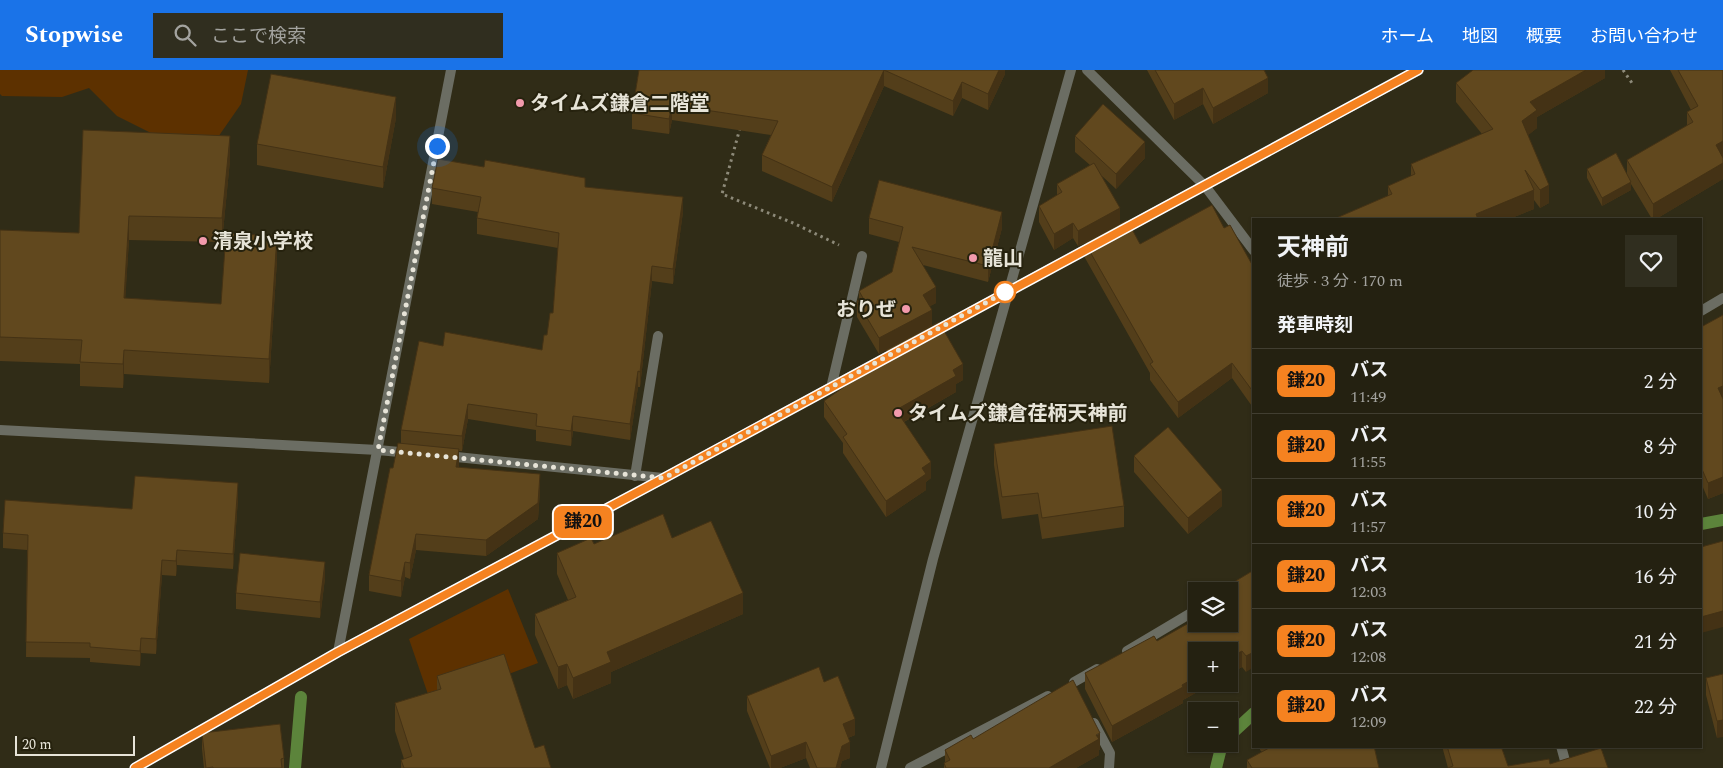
<!DOCTYPE html>
<html lang="ja">
<meta charset="utf-8">
<style>
:root{--surface:#242111;--page:#302e1f;--text:#f1f3f6;--muted:#a3a39f;--line:#413e31;--accent:#1a73e8}
body{margin:0;font-family:Spectral,"Noto Sans JP",serif;background:var(--page);color:var(--text);height:100vh;display:flex;flex-direction:column;font-size:19px;white-space:nowrap}
*{box-sizing:border-box;margin:0}
p{font-size:16px;color:var(--muted)}
.icon{flex:none;width:28px;height:28px;fill:none;stroke:currentColor;stroke-width:2;stroke-linecap:round;stroke-linejoin:round}
.map{position:relative;flex:1;overflow:hidden}
.side{position:absolute;left:1252px;top:148px;width:450px;height:530px;display:flex;flex-direction:column;background:var(--surface);border-radius:0px;box-shadow:0 1px 4px #0004,0 0 0 1px var(--line)}
.side>*{flex:none}
.badge{padding:0 10px;border-radius:8px;font-size:18px;line-height:32px}
.fabs{position:absolute;left:1188px;top:512px;display:grid;gap:10px}
.fabs a{display:grid;place-items:center;width:50px;height:50px;border-radius:0px;background:var(--surface);box-shadow:0 1px 4px #0004,0 0 0 1px var(--line);font-size:25px}
.scale{position:absolute;left:15px;bottom:12px;width:120px;box-sizing:border-box;padding-left:5px;border:2px solid #e7e4d8;border-top:0;font-size:14px;line-height:18px;white-space:nowrap;color:#e7e4d8;-webkit-text-stroke:4px #26220e;paint-order:stroke}
.you{position:absolute;width:25px;height:25px;margin:-12px;border:4px solid #fff;border-radius:50%;background:#1a73e8;box-shadow:0 0 0 8px #1a73e833}
.map>.badge{position:absolute;translate:-50% -50%;box-shadow:0 0 0 2px #fff}
h2{padding:0 25px;font-size:19px;line-height:45px}
.round{display:grid;place-items:center;flex:none;width:52px;height:52px;border-radius:0px;background:var(--page)}
.summary{display:flex;align-items:center;justify-content:space-between;height:85px;padding:0 25px}
h1{font-size:24px;font-weight:700;line-height:38px}
ul{padding:0;list-style:none}
li{display:flex;align-items:center;gap:15px;height:65px;padding:0 25px;border-top:1px solid var(--line)}
li div{flex:1}
li b{display:block;font-size:19px}
li em{font-style:normal}
li .badge{min-width:55px;font-weight:700;text-align:center}
header{display:flex;align-items:center;gap:30px;box-sizing:border-box;height:70px;padding:0 25px;background:var(--accent);color:#fff}
header strong{font-size:24px}
nav{display:flex;gap:28px;margin-inline-start:auto;font-size:18px}
.search{width:350px;height:45px;background:var(--page);display:flex;align-items:center;gap:12px;box-sizing:border-box;padding:0 18px;border-radius:0px;color:var(--muted);font-size:19px}
.map>svg:first-child{display:block}
.green{fill:#5d3100}
.lines{fill:none;stroke-linecap:round;stroke-linejoin:round}
.stream{stroke:#5c843b;stroke-width:12}
.path{stroke:#8d8a79;stroke-width:3;stroke-dasharray:2.5 4;stroke-linecap:butt}
.lane{stroke:#6b6d63;stroke-width:10}
.street{stroke:#6b6d63;stroke-width:10}
.wall{fill:#533e1a}
.shaded-wall{fill:#443215}
.building{fill:#61481e;stroke:#443215}
.line-casing{stroke:#fff;stroke-width:11}
.line{stroke:#f58220;stroke-width:8}
.walk{stroke:#e7e4d8;stroke-width:5;stroke-dasharray:0 9}
.poi-dot{fill:#f29aac;stroke:#26220e;stroke-width:2}
.stop-dot{fill:#fff;stroke:#f58220;stroke-width:2.5}
.labels{text-anchor:middle;stroke-width:4;stroke-linejoin:round;paint-order:stroke}
.poi-label{font-size:20px;font-weight:bold;fill:#e7e4d8;stroke:#26220e;text-anchor:start}
</style>
<header>
<strong>Stopwise</strong>
<div class="search"><svg class="icon" aria-label="search" viewBox="0 0 24 24"><circle cx="10" cy="10" r="6"/><path d="M15 15l6 6"/></svg>ここで検索</div>
<nav><a>ホーム</a><a>地図</a><a>概要</a><a>お問い合わせ</a></nav>
</header>
<div class="map">
<svg width="1723" height="698" viewBox="0 0 1723 698">
<rect width="100%" height="100%" fill="#302c17"/>
<path class="green" d="M0,0H248L241,34L216,70H165L117,46L89,18L62,27L2,26L0,24Z
M508,519L538,593L431,633L409,569Z"/>
<g class="lines">
<path class="stream" d="M1701,454L1723,450
M1229,666L1254,643
M295,698L301,627
M1216,698L1222,674"/>
<path class="path" d="M1623,0L1634,16
M740,58L722,124L793,153L839,175"/>
<path class="lane" d="M831,318L862,186
M635,406L658,266
M1229,521L1254,507
M1127,581L1196,540
M1074,612L1097,599
M1561,676L1567,698"/>
<path class="street" d="M1087,0L1205,116L1254,181
M1118,162L1419,0
M1701,241L1723,228
M931,263L1096,174
M0,360L378,380L410,383
M447,386L663,408
M338,582L451,0
M1094,653L1110,683L1109,698
M135,698L338,582L664,408L896,282
M881,698L933,489L1071,0
M910,698L1048,626"/>
</g>
<path class="wall" d="M639,0H1005V4L988,40L962,28L953,46L884,16L832,132L762,101V85L771,65L672,50L669,64L632,59V43Z
M1147,0H1264L1268,23L1213,54L1203,34L1174,50Z
M1605,0V8L1537,47V58L1528,65L1549,133L1540,138L1534,130V139L1509,149H1334L1388,126V116L1411,106V94L1482,64L1456,32V13Z
M1670,0H1723V109L1656,149H1652L1631,114V120L1602,136L1587,108V99L1627,104V90L1687,56V42L1691,40Z
M396,48L383,118L257,95V74Z
M1075,66L1145,88L1116,119L1102,106L1120,154L1140,174L1224,158L1254,198V339L1232,308L1178,348L1150,310V303L1085,188V173L1078,176L1073,168L1054,180L1039,152V136L1057,125V114L1090,95L1075,82Z
M230,90L222,172L129,170L125,228L221,234L277,190L269,313L124,304L123,318L80,316V294L0,291V160L79,163Z
M585,117L683,142L673,214L652,211L640,317H638L630,370L573,361L571,376L536,371V360L468,349L462,381H459V397L540,420L538,449L486,486L416,480L410,509L405,507L401,527L369,521V505L393,398L401,373V360L443,276L542,280L553,243L558,178L477,164V148L478,142L432,134V118Z
M869,148L1002,158L988,212L923,195L936,233L930,236L932,255L963,310L956,314V322L904,352L931,408L926,412V420L886,447L843,383V373L824,347V331L886,288V280L879,284L857,247V231L859,230V221L892,202L899,172L869,164Z
M1723,245V423L1708,429L1701,413V257Z
M994,374L1124,436V457L1042,469L1038,444L1002,449L994,395Z
M1134,386L1222,436L1188,464L1134,402Z
M238,428L233,499L177,495L176,506L162,505L156,584L141,583L140,596L90,592V588L26,587L27,480L3,478V463Z
M672,468L743,544L611,602V613L573,629L567,615L558,619L535,565V544L568,530L557,504V483L594,474Z
M1254,500L1246,602L1242,597L1183,630V633L1112,672L1085,619V603L1157,571L1229,554L1234,518V512Z
M325,508L320,548L236,539V523Z
M1723,604L1717,668L1706,625V608Z
M437,606L535,678L551,698H401V690L404,689L395,661V633L437,620Z
M824,612L855,665L848,668L850,688L842,691L840,698H810L806,688L780,698H770L747,641V626Z
M202,663L284,688V698H204L202,679Z
M973,669L1100,679L1099,680V685L1076,698H944V693H945V680Z
M1260,676H1374L1379,698H1247V690L1262,682L1260,680Z
M1442,676H1501L1508,696L1550,694L1448,698Z"/>
<path class="shaded-wall" d="M884,0V16L832,132V117Z
M999,0H1005V4L988,40V24Z
M1586,0H1605V8L1537,47V58L1522,70V51L1530,32Z
M1268,8V23L1213,54V38Z
M962,12V28L953,46V31Z
M1203,18V34L1174,50V34Z
M396,27V48L383,118V97Z
M672,35V50L669,64V49Z
M230,66V90L222,172V148Z
M1723,71V87L1716,91V75Z
M1145,72V88L1116,119V104Z
M1723,93V109L1656,149H1653V134Z
M1631,112V120L1602,136V128Z
M1549,115V133L1540,138V120Z
M1534,120V139L1509,149H1476V144Z
M683,127V142L673,214V199Z
M1120,138V154L1078,176V161Z
M1002,142V158L988,212V196Z
M129,146V170L124,252V228Z
M1073,153V168L1054,180V164Z
M277,166V190L269,313V289Z
M652,196V211L640,317V302Z
M936,217V233L923,240V225Z
M932,240V255L879,284V268Z
M124,280V304L123,318V294Z
M1232,293V308L1178,348V332Z
M963,294V310L956,314V322L896,356V340L953,300Z
M638,301V317L630,370V354Z
M1723,316V331L1718,318Z
M468,334V349L462,381V366Z
M573,346V361L571,376V361Z
M459,379V395L456,412V397Z
M931,392V408L926,412V420L886,447V431L922,398Z
M540,404V420L538,449L486,486V470Z
M1723,407V423L1708,429V413Z
M238,413V428L233,499V484Z
M1222,420V436L1188,464V448Z
M416,464V480L410,509V493Z
M177,480V495L176,506V491Z
M162,490V505L156,584V569Z
M325,492V508L320,548V532Z
M405,492V507L401,527V511Z
M743,523V544L611,602V613L573,629V608L607,582Z
M1723,541V557L1701,563V547Z
M141,568V583L140,596V581Z
M1242,581V597L1229,604V588Z
M1254,582V597L1246,602V586Z
M567,594V615L558,619V597Z
M1196,607V614H1212L1183,630V633L1112,672V656Z
M855,649V665L843,670V654Z
M1723,650V667L1717,668V651Z
M1100,663V679L1099,680V685L1076,698H1049Z
M806,672V688L780,698H771V686Z
M850,672V688L842,691L840,698H836L842,676Z"/>
<path class="building" d="M639,0H999L988,24L962,12L953,31L884,0L832,117L762,85L778,51L672,35L669,49L632,43Z
M1155,0H1264L1268,8L1213,38L1203,18L1174,34Z
M1473,0H1586L1530,32L1537,40L1522,51L1549,115L1540,120L1525,100L1534,120L1476,144L1478,149H1334L1392,124L1388,116L1415,104L1411,94L1493,59L1456,13Z
M1678,0H1723V71L1716,75L1723,88V93L1653,134L1627,90L1693,52L1687,42L1698,36Z
M271,4L396,27L383,97L257,74Z
M1103,34L1145,72L1116,104L1075,66Z
M83,60L230,66L222,148L129,146L124,228L221,234L226,163L277,166L269,289L124,280L123,294L80,292L82,270L0,267V160L79,163Z
M1616,83L1631,112L1602,128L1587,99Z
M438,89L484,97L485,90L585,108V117L683,127L673,199L652,196L640,302L638,301L630,354L573,346L571,361L536,356L537,344L468,334L462,366L401,360L419,271L443,276L445,262L542,280L544,265H547L550,243H553L559,163L477,148L481,127L432,118Z
M1094,93L1120,138L1078,161L1073,153L1054,164L1039,136L1062,122L1057,114Z
M879,110L1002,142L988,196L912,177L936,217L923,225L932,240L879,268L857,231L863,228L859,221L892,202L903,157L869,148Z
M1212,135L1224,158L1230,155L1254,198V323L1232,293L1178,332L1150,294L1153,292L1085,173L1127,150L1140,174Z
M1723,245V316L1718,318L1723,329V407L1708,413L1701,397V257Z
M939,252L963,294L953,300L956,306L896,340L931,392L922,398L926,404L886,431L843,367L847,364L824,331L889,285L886,280Z
M1112,356L1124,436L1042,448L1038,423L1002,427L994,374Z
M1168,357L1222,420L1188,448L1134,386Z
M398,373L459,379L456,397L540,404L538,433L486,470L416,464L410,493L405,492L401,511L369,505L390,398H393Z
M135,406L238,413L233,484L177,480L176,491L162,490L156,569L141,568L140,581L90,577V573L26,572L28,465L3,463L5,430L132,439Z
M663,444L672,468L711,451L743,523L607,582L611,592L573,608L567,594L558,597L535,544L576,527L557,483L591,468L594,474Z
M1723,471V541L1701,547V477Z
M240,483L325,492L320,532L236,523Z
M1254,500V582L1246,586L1242,581L1229,588V581H1196V607L1182,615L1183,617L1112,656L1085,603L1154,566L1157,571L1196,549V554H1229V522L1238,516L1234,512Z
M504,584L535,678L544,675L551,698H404L401,690L412,686L395,633L441,619L437,606Z
M819,597L824,612L838,606L855,649L843,654L850,672L842,676L836,698H817L806,672L771,686L747,626Z
M1723,604V650L1717,651L1706,608Z
M1073,610L1100,663L1096,665L1099,669L1049,698H946L944,693L950,690L945,680L971,665L973,669Z
M280,654L284,688L281,689L282,698H213V697L206,698L202,663Z
M1268,676H1374L1379,698H1252L1247,690L1269,678Z
M1447,676H1501L1508,696L1549,689L1550,694L1601,678L1608,698H1448L1453,696Z"/>
<g class="lines">
<defs>
<path id="line" d="M135,698L338,582L664,408L1418,0"/>
</defs>
<use href="#line" class="line-casing"/>
<use href="#line" class="line"/>
<path class="walk" d="M437,76L378,380L664,408L1009,220L1005,222"/>
</g>
<g class="poi-dot">
<circle cx="520" cy="33" r="5"/>
<circle cx="203" cy="171" r="5"/>
<circle cx="973" cy="188" r="5"/>
<circle cx="906" cy="239" r="5"/>
<circle cx="898" cy="343" r="5"/>
</g>
<circle class="stop-dot" cx="1005" cy="222" r="10"/>
<g class="labels">
<g class="poi-label">
<text x="530" y="40">タイムズ鎌倉二階堂</text>
<text x="213" y="178">清泉小学校</text>
<text x="983" y="195">龍山</text>
<text x="896" y="246" text-anchor="end">おりぜ</text>
<text x="908" y="350">タイムズ鎌倉荏柄天神前</text>
</g>
</g>
</svg>
<div class="fabs">
<a><svg class="icon" aria-label="layers" viewBox="0 0 24 24"><path d="M12 4l9 5-9 5-9-5zM3 14l9 5 9-5"/></svg></a>
<a>+</a>
<a>−</a>
</div>
<div class="scale">20 m</div>
<div class="you" style="left:437px;top:76px"></div>
<b class="badge" style="left:583px;top:452px;background:#f58220;color:#111">鎌20</b>
<section class="side">
<div class="summary"><div><h1>天神前</h1><p>徒歩 · 3 分 · 170 m</p></div><a class="round"><svg class="icon" aria-label="heart" viewBox="0 0 24 24"><path d="M12 20l-8-8c-3-5 5-10 8-4 3-6 11-1 8 4z"/></svg></a></div>
<h2>発車時刻</h2>
<ul>
<li><span class="badge" style="background:#f58220;color:#111">鎌20</span><div><b>バス</b><p>11:49</p></div><em>2 分</em></li>
<li><span class="badge" style="background:#f58220;color:#111">鎌20</span><div><b>バス</b><p>11:55</p></div><em>8 分</em></li>
<li><span class="badge" style="background:#f58220;color:#111">鎌20</span><div><b>バス</b><p>11:57</p></div><em>10 分</em></li>
<li><span class="badge" style="background:#f58220;color:#111">鎌20</span><div><b>バス</b><p>12:03</p></div><em>16 分</em></li>
<li><span class="badge" style="background:#f58220;color:#111">鎌20</span><div><b>バス</b><p>12:08</p></div><em>21 分</em></li>
<li><span class="badge" style="background:#f58220;color:#111">鎌20</span><div><b>バス</b><p>12:09</p></div><em>22 分</em></li>
</ul>
</section>
</div>
